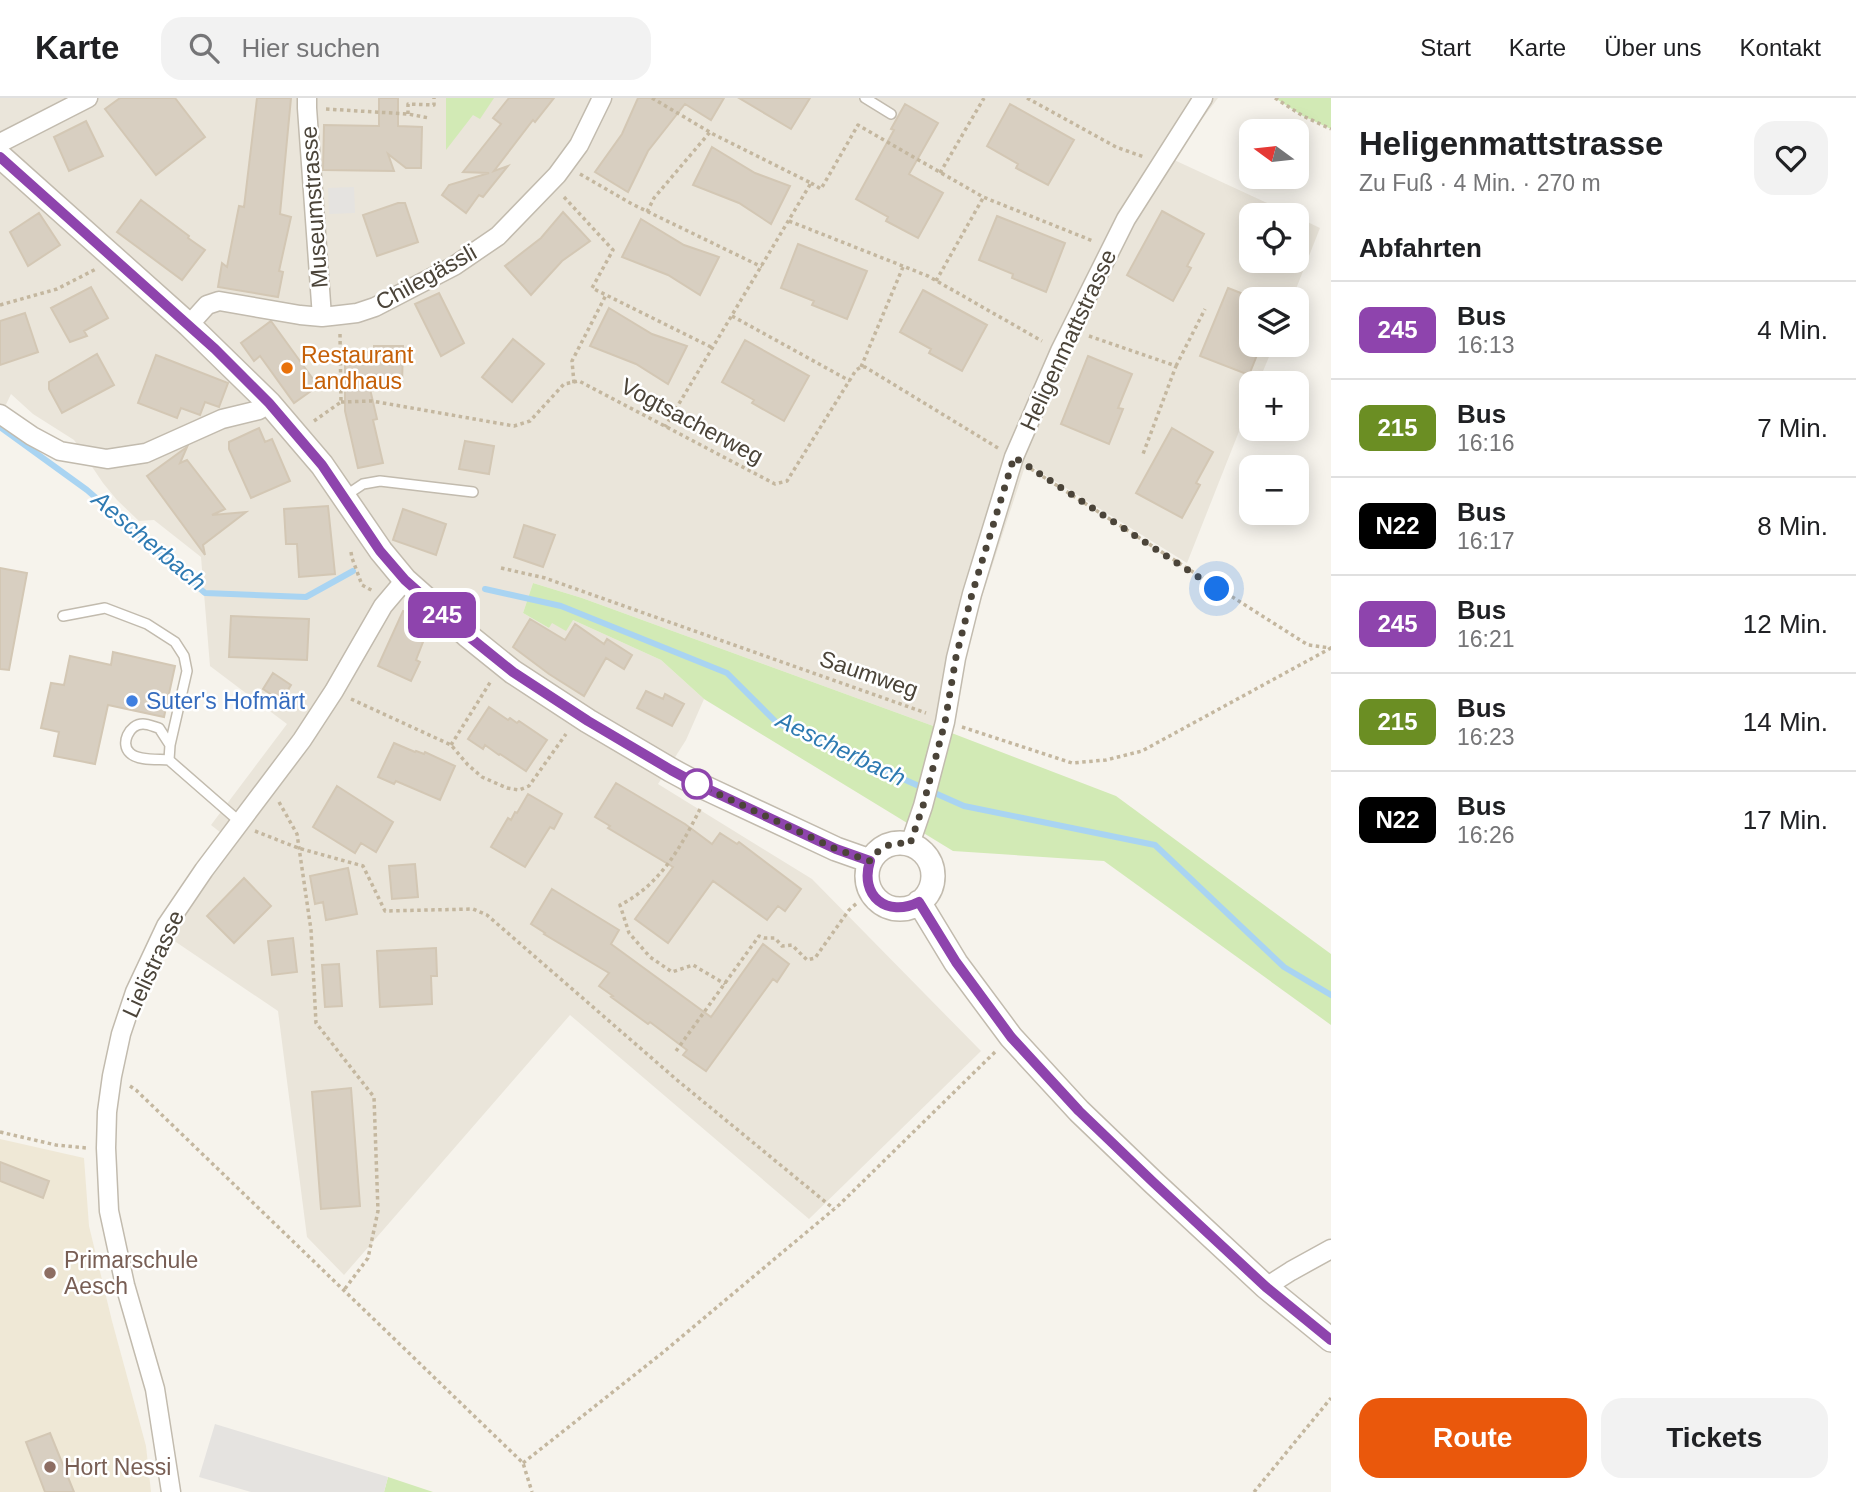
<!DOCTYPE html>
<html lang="de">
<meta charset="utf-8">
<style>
:root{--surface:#fff;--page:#f2f2f2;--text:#202124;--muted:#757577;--line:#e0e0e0;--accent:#ea580c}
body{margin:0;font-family:Helvetica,sans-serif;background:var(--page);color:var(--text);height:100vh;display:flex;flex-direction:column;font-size:26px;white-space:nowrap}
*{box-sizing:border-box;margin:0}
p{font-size:23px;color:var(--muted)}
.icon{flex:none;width:38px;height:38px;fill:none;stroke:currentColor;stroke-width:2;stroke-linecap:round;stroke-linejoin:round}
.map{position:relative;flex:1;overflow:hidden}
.details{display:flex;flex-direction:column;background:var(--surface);width:525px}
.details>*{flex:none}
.badge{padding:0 14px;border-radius:10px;font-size:24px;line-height:46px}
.needle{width:46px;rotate:285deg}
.tools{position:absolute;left:1239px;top:21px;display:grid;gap:14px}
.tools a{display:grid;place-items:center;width:70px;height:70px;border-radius:14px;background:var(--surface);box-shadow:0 4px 18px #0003;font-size:35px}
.you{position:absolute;width:35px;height:35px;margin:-18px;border:5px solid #fff;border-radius:50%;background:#1a73e8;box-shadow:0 0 0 10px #1a73e833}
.map>.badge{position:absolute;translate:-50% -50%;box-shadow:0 0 0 4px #fff}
h2{padding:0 28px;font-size:26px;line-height:63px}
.round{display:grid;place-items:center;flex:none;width:74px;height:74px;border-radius:21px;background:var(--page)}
.overview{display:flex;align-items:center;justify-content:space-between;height:119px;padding:0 28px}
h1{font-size:33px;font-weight:800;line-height:52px}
.action{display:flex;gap:14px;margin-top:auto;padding:14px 28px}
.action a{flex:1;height:80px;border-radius:21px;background:var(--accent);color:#fff;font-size:28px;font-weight:800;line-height:80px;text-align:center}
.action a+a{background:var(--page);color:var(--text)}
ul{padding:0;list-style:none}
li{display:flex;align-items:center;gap:21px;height:98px;padding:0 28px;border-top:2px solid var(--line)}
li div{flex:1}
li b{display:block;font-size:26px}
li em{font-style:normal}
li .badge{min-width:77px;font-weight:700;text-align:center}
header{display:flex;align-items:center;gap:42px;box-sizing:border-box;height:98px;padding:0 35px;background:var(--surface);border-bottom:2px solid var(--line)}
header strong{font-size:33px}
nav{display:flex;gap:38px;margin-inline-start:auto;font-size:24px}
.search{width:490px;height:63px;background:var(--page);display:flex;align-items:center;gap:18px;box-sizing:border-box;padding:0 24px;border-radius:21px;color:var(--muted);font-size:26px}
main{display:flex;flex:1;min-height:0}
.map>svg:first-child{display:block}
.residential{fill:#eae5da}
.education{fill:#efe8d6}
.green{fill:#d2eab5}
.parking{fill:#e5e3e0}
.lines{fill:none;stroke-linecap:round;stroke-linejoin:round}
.stream{stroke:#a9d4f2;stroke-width:6}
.building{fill:#d8cfc1;stroke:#d3c7b4;stroke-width:2}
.service-casing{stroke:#c2bbae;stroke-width:12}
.minor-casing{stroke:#c2bbae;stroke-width:21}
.tertiary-casing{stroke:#c2bbae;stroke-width:26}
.path{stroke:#c4b79f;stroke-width:3.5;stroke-dasharray:3.5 3.5;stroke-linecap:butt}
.service{stroke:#fff;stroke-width:9}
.minor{stroke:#fff;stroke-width:18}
.tertiary{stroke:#fff;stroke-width:23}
.line-casing{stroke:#fff;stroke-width:16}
.line{stroke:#8e44ad;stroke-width:10}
.walk{stroke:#4b4439;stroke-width:7;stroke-dasharray:0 12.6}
.food-dot{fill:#e8710a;stroke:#fff;stroke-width:2.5}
.shop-dot{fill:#3f7fe0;stroke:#fff;stroke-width:2.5}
.stop-dot{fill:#fff;stroke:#8e44ad;stroke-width:3.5}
.education-dot{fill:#8d6e63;stroke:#fff;stroke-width:2.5}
.labels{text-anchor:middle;stroke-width:5;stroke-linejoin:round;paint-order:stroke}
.street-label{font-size:23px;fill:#4b4439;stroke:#fff}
.food-label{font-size:23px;fill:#c56008;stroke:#fff;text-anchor:start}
.shop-label{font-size:23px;fill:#366cbe;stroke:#fff;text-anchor:start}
.education-label{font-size:23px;fill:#785e54;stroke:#fff;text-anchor:start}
.water-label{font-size:24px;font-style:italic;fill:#2e7ab2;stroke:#fff}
</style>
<header>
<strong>Karte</strong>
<div class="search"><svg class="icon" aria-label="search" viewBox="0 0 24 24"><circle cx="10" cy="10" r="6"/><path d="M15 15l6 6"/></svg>Hier suchen</div>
<nav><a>Start</a><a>Karte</a><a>Über uns</a><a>Kontakt</a></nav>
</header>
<main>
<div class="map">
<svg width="1331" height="1394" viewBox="0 0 1331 1394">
<rect width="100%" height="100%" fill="#f6f3ec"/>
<path class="residential" d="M0,0H1218L1172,61L1293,117H1251V163H1297V119L1320,130L1292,201H1251V247H1274L1258,285H1251V303L1187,465L1026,365L982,499L936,629L582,500L533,485L523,515L549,530L551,525L573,522L661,562L704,601L686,642L658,686L812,781L981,953L809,1121L570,917L344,1177L307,1139L278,913L170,840L191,805L235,746L211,727L287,626L210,568L201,459L154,422L139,423L117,402L103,385L74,342L33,316L11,296L0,319Z"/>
<path class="education" d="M0,1041L84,1060L89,1128L112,1223L146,1348L151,1394H0Z"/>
<path class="green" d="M446,0H494L480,21L473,17L446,52Z
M1275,0H1331V31L1303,18Z
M533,485L582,500L936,629L1116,698L1331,856V927L1104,763L953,753L704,601L661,562L573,522L566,533L552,525L549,530L523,515Z
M388,1379L433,1394H384Z"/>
<path class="parking" d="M354,89L355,115L329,116L328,90Z
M215,1326L388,1379L384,1394H251L199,1379Z"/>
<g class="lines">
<path class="stream" d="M0,329L87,392L205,495L306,499L353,473
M485,491L561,508L727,575L777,625L964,708L1155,747L1284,869L1331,897"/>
</g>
<path class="building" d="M120,0H175L205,39L156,77L105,11Z
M257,0H291L280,116L291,119L279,173L283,174L278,199L218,189L222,165L227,169L239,108L244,109Z
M379,0H398V28L422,29L421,70H406L388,56L394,73L323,72L324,27L379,28Z
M509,0H554L535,24L533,22L494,73L508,68L483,99L479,97L466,115L442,97L449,87L489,75L463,74L501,26L493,20Z
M638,0H724L711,22L685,6L648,53L628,94L595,74L622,36Z
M739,0H810L791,31Z
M905,6L938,25L909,76L943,95L918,140L886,123L888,119L856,101L894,32L891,31Z
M1010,6L1074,42L1048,87L1016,70L1018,66L987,48Z
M86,23L103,58L69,73L54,39Z
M712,49L755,75L790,88L771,126L739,105L693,87Z
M141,102L189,138L188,140L205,152L182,182L117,134Z
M398,105H405L418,144L377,158L363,117Z
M1162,113L1204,136L1187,168L1191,170L1173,203L1127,177Z
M563,114L590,143L562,163L531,197L505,168L541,140Z
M39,115L60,147L28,168L10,134Z
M997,118L1065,145L1046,194L1012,180L1013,176L979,162Z
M641,121L684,147L719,159L700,197L668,177L622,159Z
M798,146L867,173L847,221L812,207L814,203L781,190Z
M91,189L108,220L84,233L87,238L70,244L51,210Z
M1228,190L1251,199V247H1261L1249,277L1200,258Z
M923,192L987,227L962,273L929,255L931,251L900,234Z
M439,195L464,245L441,258L415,206Z
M609,210L652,236L687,248L668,286L636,266L590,248Z
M25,215L38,254L0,267V223Z
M271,223L318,288L294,305L260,258L254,263L241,245Z
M513,241L544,266L512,304L482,279Z
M745,242L809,278L784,323L752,305L754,302L722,284Z
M374,248H403L402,288H375V291H370L377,321L373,322L383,365L358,370L345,313V254H374Z
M97,256L114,287L62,315L49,291V284Z
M156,257L228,285L219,309L205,304L200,317L181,310L177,320L138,305Z
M1088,258L1132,276L1118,310L1123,311L1109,346L1061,326Z
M259,330L265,344L272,341L290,383L251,400L229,351V344Z
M1172,330L1213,354L1196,385L1200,387L1182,420L1136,395Z
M465,343L494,348L489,376L459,371Z
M187,349L180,365L187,362L225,411L212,417L246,414L203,447L205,457L147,378Z
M328,408L335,476L299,479L297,446H286L284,411Z
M403,411L446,426L436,457L393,442Z
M524,427L555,437L543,469L514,459Z
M0,470L27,475L9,572L0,571Z
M403,513L427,524L419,542L423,544L416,562L420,564L411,583L378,568Z
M231,518L309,521L307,562L229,559Z
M530,521L565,542L575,526L604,546L607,541L632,557L624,571L606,560L584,598L549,576L513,549Z
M113,554L175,568L164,619L108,607L95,666L54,658L59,634L41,630L51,585L64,587L70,558L111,567Z
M273,575L291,587L281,603L263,591Z
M646,593L663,601L665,596L684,606L672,628L637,610Z
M489,609L508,622L510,620L517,625L519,623L547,642L526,673L500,656L499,657L485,647L483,651L468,641Z
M394,645L415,654L416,653L424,656L425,654L455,668L440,702L396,683L394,686L378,679Z
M616,685L685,726L712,746L720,735L737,746L739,744L801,791L785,813L778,808L767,822L713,783L668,845L635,821L673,769L608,730L610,728L595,719Z
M337,688L393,724L376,754L361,745L355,755L313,729Z
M528,696L562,716L554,731L550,729L525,769L491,749L508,720L511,722L515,714L517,715Z
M415,766L418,799L392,801L389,768Z
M348,770L357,816L326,822L323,804L315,806L310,778Z
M244,780L271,808L234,845L207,818Z
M552,791L619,832L611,846L711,919L763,846L789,866L777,884L773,881L706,973L683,957L687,952L650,924L648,926L611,899L613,898L599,888L609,875L544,836L545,835L531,826Z
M293,840L297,874L272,877L268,843Z
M436,850L437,878H431L432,906L380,909L377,853Z
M339,866L342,908L325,909L322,867Z
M351,990L360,1108L321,1111L312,994Z
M0,1064L49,1083L43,1100L0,1083Z
M50,1335L74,1394H45L26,1344Z"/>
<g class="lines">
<defs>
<path id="service" d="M865,0L891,16
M345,398L363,386L380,383L473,394
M63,518L105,510L147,526L175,544L184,558L187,573L170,647L169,662L240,724
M169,662C158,661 138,663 130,655C120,646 129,626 143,626C148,626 155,629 159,630L170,647"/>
<path id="minor" d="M307,0V10L322,219
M0,45L88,0
M189,227L207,207L219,203L300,217L322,219L340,217L357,215L375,209L454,168L498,138L557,77L579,47L602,0
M0,316L32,338L60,353L107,361L146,355L222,321L259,312L269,305
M910,746L923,708L945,624L956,560L972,496L1014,359L1060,253L1126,121L1203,0
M1266,1189L1291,1173L1331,1151
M171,1394L155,1291L125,1187L109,1113L106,1050L107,1014L112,978L121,936L135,894L166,828L204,772L302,642L334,593L383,508L405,482"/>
<path id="tertiary" d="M0,58L189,227L269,305L322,367L381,453L405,482L467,537L513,574L588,623L671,672L697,686L836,751L870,763
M867 778a33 33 0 1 1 66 0a33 33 0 1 1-66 0Z
M919,804L956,865L1011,939L1079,1013L1153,1084L1266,1189L1331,1242"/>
</defs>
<use href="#service" class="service-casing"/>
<use href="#minor" class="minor-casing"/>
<use href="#tertiary" class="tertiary-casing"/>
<path class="path" d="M652,0L713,36L811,85L665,329
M1027,0L1116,49L1144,59
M1275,0L1303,18L1331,31
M326,11L408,16L429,20
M408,16V6L434,7V0
M940,75L984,0
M580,76L632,106L762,169
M811,85L821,91L858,27L983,99L1093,143
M564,99L613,152L592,190L713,250
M647,114L654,100L710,34
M789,123L928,178L1042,243
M936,183L983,100
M0,207L57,191L96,171
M732,218L850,283
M340,236L341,304
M1089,238L1176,268L1143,356
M1176,268L1205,211
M861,269L903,169
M574,285L572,263L606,197
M341,304L372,303L514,328L530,323L564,286L579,283L775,386L787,383L856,272L861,269H865L998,350
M314,323L341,304
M1031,371L1308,547L1331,550
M351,454L352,460L362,487L373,493
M501,470L545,480L926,615
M351,601L451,647L468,667L482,679L507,690L519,692L529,688L566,636
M962,629L1072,665L1106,662L1142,653L1331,550
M451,647L491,583
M279,704L297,736L311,832L316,925L374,999L378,1113L368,1160L344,1192
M700,711C681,749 660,787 620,807L629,835L650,859L672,874L693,867L725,886
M255,733L298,750L363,768L385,813L473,811L487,817L677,982L834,1111
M676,953L759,838L764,840H775L782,848L792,847L807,862L815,860L849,812L857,805
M130,988L136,992L523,1365L532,1394
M0,1034L56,1047L87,1050
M523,1365L661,1256L839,1107L996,953
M1254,1394L1331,1300"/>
<use href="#service" class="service"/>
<use href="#minor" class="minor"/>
<use href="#tertiary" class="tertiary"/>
</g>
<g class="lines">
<defs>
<path id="line" d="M0,59L215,251L269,305L322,367L380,453L405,482L467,537L513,574L588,623L671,672L697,686L836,751L870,763C859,798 887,820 919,804L956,864L1011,939L1079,1013L1153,1084L1266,1189L1331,1242"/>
</defs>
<use href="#line" class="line-casing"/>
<use href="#line" class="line"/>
<path class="walk" d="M697,686L836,751L870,763C880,748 892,743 910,746L923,708L945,624L956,559L972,496L1014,359L1217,491"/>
</g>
<circle class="food-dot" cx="287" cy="270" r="7"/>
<circle class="shop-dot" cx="132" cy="603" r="7"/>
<circle class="stop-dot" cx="697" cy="686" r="14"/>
<g class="education-dot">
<circle cx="50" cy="1175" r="7"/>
<circle cx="50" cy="1369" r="7"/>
</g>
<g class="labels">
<g class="street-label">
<text transform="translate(314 109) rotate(-94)" y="8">Museumstrasse</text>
<text transform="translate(426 179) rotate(-29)" y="8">Chilegässli</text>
<text transform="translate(1068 242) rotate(-65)" y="8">Heligenmattstrasse</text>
<text transform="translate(692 323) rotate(28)" y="8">Vogtsacherweg</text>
<text transform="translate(869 576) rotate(19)" y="8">Saumweg</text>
<text transform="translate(153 866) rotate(-65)" y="8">Lielistrasse</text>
</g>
<g class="food-label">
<text x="301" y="265">Restaurant<tspan x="301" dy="26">Landhaus</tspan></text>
</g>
<g class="shop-label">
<text x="146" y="611">Suter's Hofmärt</text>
</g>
<g class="education-label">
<text x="64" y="1170">Primarschule<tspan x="64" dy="26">Aesch</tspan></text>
<text x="64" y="1377">Hort Nessi</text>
</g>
<g class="water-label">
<text transform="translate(149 443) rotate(40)" y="8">Aescherbach</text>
<text transform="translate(841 651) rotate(26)" y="8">Aescherbach</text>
</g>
</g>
</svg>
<div class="tools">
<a><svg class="needle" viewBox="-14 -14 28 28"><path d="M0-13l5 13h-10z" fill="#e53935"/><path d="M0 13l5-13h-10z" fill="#757577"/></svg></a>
<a><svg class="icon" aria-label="locate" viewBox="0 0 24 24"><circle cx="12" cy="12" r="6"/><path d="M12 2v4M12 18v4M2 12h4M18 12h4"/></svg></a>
<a><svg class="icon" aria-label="layers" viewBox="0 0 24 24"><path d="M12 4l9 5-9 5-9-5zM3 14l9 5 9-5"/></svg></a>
<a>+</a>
<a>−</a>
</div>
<div class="you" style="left:1217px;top:491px"></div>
<b class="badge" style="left:442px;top:517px;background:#8e44ad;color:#fff">245</b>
</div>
<section class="details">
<div class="overview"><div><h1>Heligenmattstrasse</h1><p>Zu Fuß · 4 Min. · 270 m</p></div><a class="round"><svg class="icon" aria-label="heart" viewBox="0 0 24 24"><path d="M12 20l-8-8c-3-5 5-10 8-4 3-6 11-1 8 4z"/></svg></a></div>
<h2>Abfahrten</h2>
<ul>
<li><span class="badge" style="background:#8e44ad;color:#fff">245</span><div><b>Bus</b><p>16:13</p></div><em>4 Min.</em></li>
<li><span class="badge" style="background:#6b8e23;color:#fff">215</span><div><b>Bus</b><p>16:16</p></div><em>7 Min.</em></li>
<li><span class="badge" style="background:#000;color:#fff">N22</span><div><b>Bus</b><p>16:17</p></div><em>8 Min.</em></li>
<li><span class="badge" style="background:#8e44ad;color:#fff">245</span><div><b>Bus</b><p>16:21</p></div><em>12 Min.</em></li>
<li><span class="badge" style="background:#6b8e23;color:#fff">215</span><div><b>Bus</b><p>16:23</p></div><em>14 Min.</em></li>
<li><span class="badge" style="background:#000;color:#fff">N22</span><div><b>Bus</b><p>16:26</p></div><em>17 Min.</em></li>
</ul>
<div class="action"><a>Route</a><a>Tickets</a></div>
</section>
</main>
